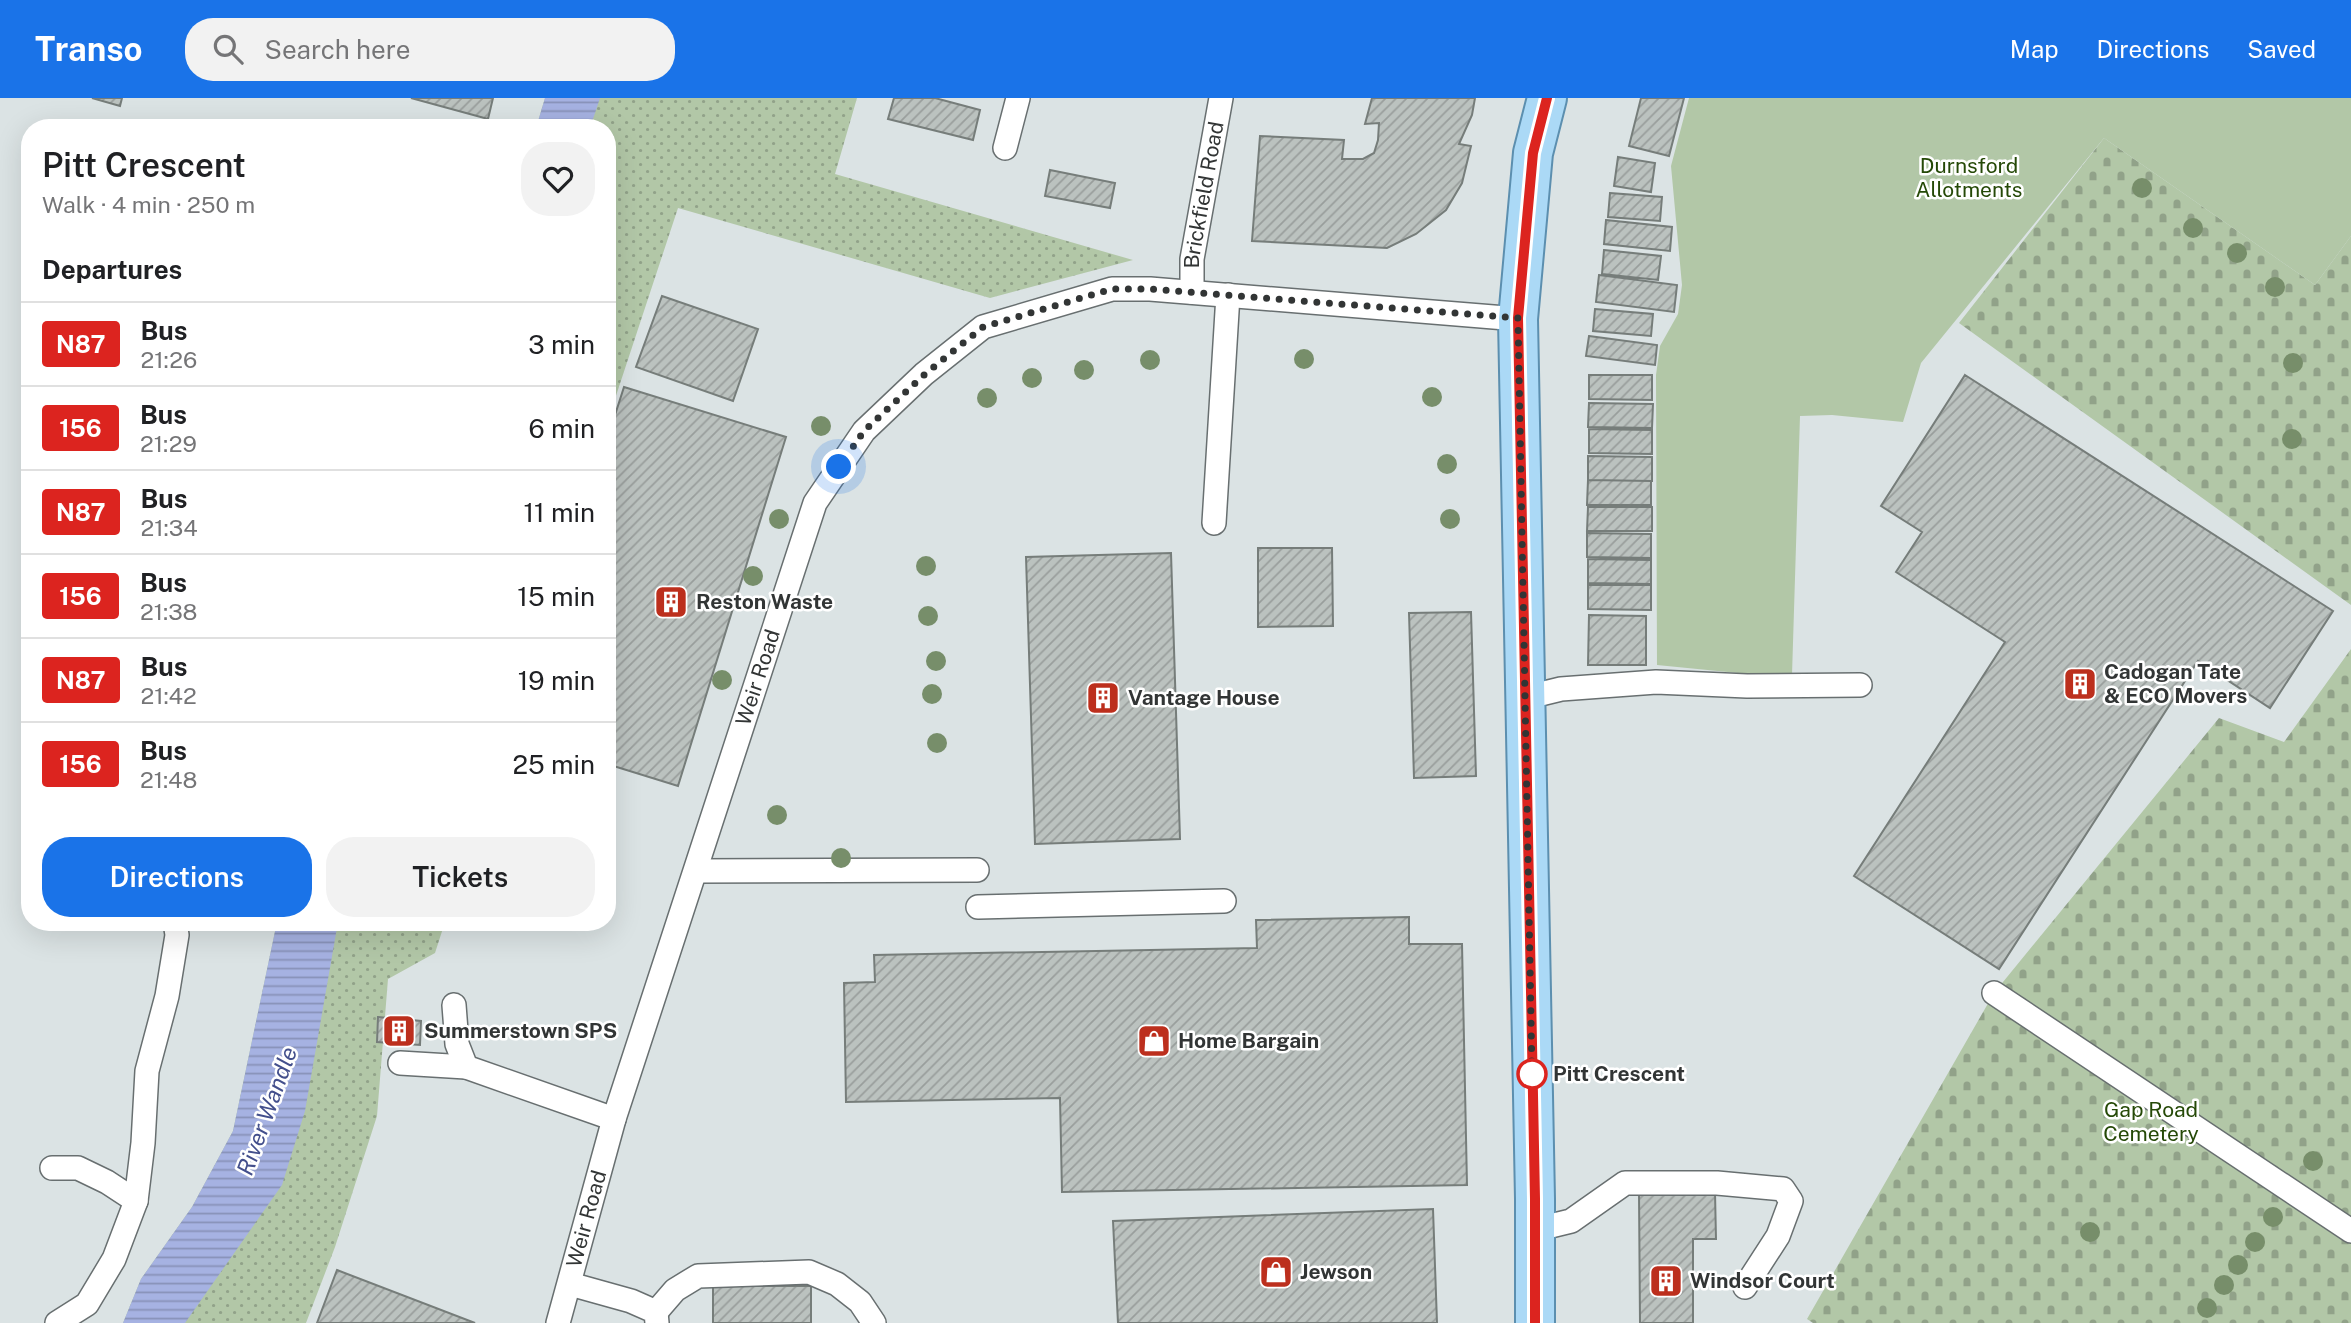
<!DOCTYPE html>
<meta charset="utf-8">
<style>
:root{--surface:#fff;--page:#f2f2f2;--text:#202124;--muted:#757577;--line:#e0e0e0;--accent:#1a73e8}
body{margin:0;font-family:"Public Sans",sans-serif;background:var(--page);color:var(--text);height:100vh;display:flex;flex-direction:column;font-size:26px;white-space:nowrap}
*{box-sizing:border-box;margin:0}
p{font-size:23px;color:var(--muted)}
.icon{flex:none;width:38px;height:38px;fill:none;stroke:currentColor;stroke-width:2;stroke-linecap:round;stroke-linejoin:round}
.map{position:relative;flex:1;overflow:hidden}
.details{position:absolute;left:21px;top:21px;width:595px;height:812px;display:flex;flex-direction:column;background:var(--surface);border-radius:28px;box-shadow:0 7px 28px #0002}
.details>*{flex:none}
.badge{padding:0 14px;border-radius:5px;font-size:24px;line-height:46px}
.you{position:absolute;width:35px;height:35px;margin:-18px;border:5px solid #fff;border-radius:50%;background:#1a73e8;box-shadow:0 0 0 10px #1a73e833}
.map>.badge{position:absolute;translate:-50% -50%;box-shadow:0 0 0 4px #fff}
h2{padding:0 21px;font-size:26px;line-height:63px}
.round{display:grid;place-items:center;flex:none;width:74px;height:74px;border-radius:28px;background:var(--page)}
.overview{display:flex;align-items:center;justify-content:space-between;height:119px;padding:0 21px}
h1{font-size:33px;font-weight:600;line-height:52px}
.action{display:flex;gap:14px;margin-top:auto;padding:14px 21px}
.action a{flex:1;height:80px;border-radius:28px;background:var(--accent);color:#fff;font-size:28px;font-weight:600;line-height:80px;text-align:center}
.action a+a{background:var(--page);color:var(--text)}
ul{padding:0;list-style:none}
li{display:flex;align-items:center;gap:21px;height:84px;padding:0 21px;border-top:2px solid var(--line)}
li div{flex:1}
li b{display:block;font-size:26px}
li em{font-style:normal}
li .badge{min-width:77px;font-weight:700;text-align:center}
header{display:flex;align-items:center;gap:42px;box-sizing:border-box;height:98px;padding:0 35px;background:var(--accent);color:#fff}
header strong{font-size:33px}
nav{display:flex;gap:38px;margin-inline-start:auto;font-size:24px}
.search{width:490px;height:63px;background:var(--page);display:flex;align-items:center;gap:18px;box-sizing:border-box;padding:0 24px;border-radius:28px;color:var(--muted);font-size:26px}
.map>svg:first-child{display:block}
.grass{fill:url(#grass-dots)}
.cemetery{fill:url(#cemetery-stones)}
.garden{fill:#b2c7a7}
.water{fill:url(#water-rules)}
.building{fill:url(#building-hatch);stroke:#767d7a;stroke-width:2}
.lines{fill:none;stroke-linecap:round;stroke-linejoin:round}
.service-casing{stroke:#686f70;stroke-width:26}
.primary-casing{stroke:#5c8faf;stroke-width:42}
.service{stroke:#fff;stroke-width:23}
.primary{stroke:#abd9f6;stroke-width:38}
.tree{fill:#778e6a}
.line-casing{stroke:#fff;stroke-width:16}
.line{stroke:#dc241f;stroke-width:10}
.walk{stroke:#323535;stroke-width:7;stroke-dasharray:0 12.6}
.stop-dot{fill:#fff;stroke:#dc241f;stroke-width:3.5}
.labels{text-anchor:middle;stroke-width:5;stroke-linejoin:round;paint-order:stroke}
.park-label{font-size:21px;fill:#254907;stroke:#fff}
.street-label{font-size:21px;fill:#323535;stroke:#fff}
.poi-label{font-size:21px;font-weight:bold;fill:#323535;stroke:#fff;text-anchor:start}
.stop-label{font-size:21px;font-weight:bold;fill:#323535;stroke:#fff;text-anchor:start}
.water-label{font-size:23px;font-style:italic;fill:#434f8c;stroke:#fff}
</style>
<header>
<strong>Transo</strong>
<div class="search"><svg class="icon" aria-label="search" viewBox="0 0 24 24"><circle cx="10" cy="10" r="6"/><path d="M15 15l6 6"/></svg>Search here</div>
<nav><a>Map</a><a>Directions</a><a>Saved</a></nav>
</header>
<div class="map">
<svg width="2351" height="1225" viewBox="0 0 2351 1225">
<defs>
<pattern id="grass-dots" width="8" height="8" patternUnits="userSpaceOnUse" patternTransform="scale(1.75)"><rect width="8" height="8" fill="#b2c7a7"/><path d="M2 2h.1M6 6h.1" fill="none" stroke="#91a289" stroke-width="1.8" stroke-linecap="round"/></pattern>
<pattern id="cemetery-stones" width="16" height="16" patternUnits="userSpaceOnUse" patternTransform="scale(1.75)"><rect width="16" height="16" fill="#b2c7a7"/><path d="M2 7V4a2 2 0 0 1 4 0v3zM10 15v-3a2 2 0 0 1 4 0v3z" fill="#91a289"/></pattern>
<pattern id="water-rules" width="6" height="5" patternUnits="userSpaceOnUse" patternTransform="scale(1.75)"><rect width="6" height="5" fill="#a6b2e2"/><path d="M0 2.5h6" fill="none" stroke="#8892b8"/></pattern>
<pattern id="building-hatch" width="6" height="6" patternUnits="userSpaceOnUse" patternTransform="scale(1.75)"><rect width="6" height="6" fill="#bbc2bf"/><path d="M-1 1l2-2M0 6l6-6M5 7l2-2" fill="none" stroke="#999e9c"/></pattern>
</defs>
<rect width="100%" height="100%" fill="#dbe3e4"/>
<path class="grass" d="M545,0H857L835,76L1133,162L990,200L678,110L607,325V30H536Z
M277,824H445L435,855L388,881L377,1018L335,1149L306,1225H123L141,1181L192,1109L233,1033Z"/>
<path class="cemetery" d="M2104,40L2315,187L2351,138V507L1959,225Z
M2351,551V1225H1813L1807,1221L1994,895L2219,620L2284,644Z"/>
<path class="garden" d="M1689,0H2351V138L2315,187L2104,40L1921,265L1903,324L1832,317L1800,318L1792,577L1748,576L1657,567L1656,277L1660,248L1678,216L1682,187L1671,68Z"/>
<path class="water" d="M545,0H600L590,30H536Z
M277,824H338L305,1013L282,1087L185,1225H123L141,1181L192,1109L233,1033Z"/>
<path class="building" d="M92,0H122L120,8Z
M411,0H493L488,21Z
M894,0H935L980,12L973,42L888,21Z
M1372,0H1475L1472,17L1459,46L1471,48L1462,85L1446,112L1416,136L1387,150L1252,143L1260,38L1344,42L1342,61H1363L1374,55L1378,42L1379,25L1365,26Z
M1641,0H1684L1669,58L1629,48Z
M1618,59L1655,65L1651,94L1614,88Z
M1050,72L1115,85L1110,110L1045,98Z
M1610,95L1662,99L1660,123L1608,119Z
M1606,122L1672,129L1670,153L1604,146Z
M1604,152L1661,158L1658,182L1602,176Z
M1599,177L1677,187L1674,214L1596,204Z
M662,198L758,231L733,303L636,269Z
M1595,211L1653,216L1651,238L1593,233Z
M1589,238L1657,247L1655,267L1586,258Z
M1589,277H1652V302L1589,301Z
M1965,277L2333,513L2270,610L2198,563L1999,871L1854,778L2005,544L1896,474L1922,434L1881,408Z
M624,289L786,339L678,688L607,666V342Z
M1589,305L1653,306L1652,330L1588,329Z
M1589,331L1652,332V356L1589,355Z
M1588,358L1652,359V383L1588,382Z
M1588,382L1651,383V407H1587Z
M1588,409H1652V433H1587Z
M1587,435L1651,436V460L1587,459Z
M1258,450H1332L1333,528L1258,529Z
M1171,455L1180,741L1035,746L1026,459Z
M1588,461L1651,462V486L1588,485Z
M1588,487H1651V512L1588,511Z
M1471,514L1476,678L1414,680L1409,515Z
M1589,517L1646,518V567H1588Z
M1409,819V846H1462L1467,1087L1062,1094L1060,1000L846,1004L844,885L875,884L874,857L1257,850L1256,822Z
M378,919L421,923L420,947L377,944Z
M1715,1094L1716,1141H1693V1225H1640L1639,1095Z
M1433,1111L1437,1225H1118L1113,1123Z
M337,1172L475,1225H317Z
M713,1188H811V1225H713Z"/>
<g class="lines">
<defs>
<g id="service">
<path d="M1005,50L1018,0"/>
<path id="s1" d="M1192,194V161L1221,0"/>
<path d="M1214,425L1228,197"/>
<path d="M1524,600L1561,591L1656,584L1747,588L1860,587"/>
<path d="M696,773L977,772"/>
<path d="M978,809L1224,803"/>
<path d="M1994,895L2351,1133"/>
<path d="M454,907L457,946L466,969L614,1021"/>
<path d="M400,965L466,969"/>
<path d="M52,1070H78L107,1084L136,1103"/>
<path d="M1534,1132L1571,1123L1625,1085H1717L1783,1091L1791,1103L1778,1138L1745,1189"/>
<path d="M570,1186L631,1203L656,1214L657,1225"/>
<path d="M656,1214L675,1192L698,1178L809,1174L837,1186L860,1204L874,1225"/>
<path d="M57,1225L87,1206L114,1161L136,1103L143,1045L147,973L167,898L177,837L175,824"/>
<path id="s2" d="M558,1225L614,1021L815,405L864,333L924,276L983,229L1112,191H1150L1518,221"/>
</g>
<path id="primary" d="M1535,1225V1101L1518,221L1533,55L1547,0"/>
</defs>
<use href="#service" class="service-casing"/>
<use href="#primary" class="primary-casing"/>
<use href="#service" class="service"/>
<use href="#primary" class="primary"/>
</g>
<g class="tree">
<circle cx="2142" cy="90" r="10"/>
<circle cx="2193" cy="130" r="10"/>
<circle cx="2237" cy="155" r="10"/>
<circle cx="2275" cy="189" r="10"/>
<circle cx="1304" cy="261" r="10"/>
<circle cx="1150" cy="262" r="10"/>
<circle cx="2293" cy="265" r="10"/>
<circle cx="1084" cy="272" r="10"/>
<circle cx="1032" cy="280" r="10"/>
<circle cx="1432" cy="299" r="10"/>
<circle cx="987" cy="300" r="10"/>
<circle cx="821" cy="328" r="10"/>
<circle cx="2292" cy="341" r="10"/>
<circle cx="1447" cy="366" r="10"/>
<circle cx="779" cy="421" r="10"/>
<circle cx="1450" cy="421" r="10"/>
<circle cx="926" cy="468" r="10"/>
<circle cx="753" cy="478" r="10"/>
<circle cx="928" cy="518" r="10"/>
<circle cx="936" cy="563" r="10"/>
<circle cx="722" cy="582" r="10"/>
<circle cx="932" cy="596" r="10"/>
<circle cx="937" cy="645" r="10"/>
<circle cx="777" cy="717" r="10"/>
<circle cx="841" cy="760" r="10"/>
<circle cx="2313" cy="1063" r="10"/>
<circle cx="2273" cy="1119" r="10"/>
<circle cx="2090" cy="1134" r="10"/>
<circle cx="2255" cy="1144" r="10"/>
<circle cx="2238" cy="1167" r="10"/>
<circle cx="2224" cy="1187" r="10"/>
<circle cx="2207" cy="1210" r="10"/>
</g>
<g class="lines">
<defs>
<path id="line" d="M1535,1225V1101L1518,220L1533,55L1547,0"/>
</defs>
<use href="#line" class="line-casing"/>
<use href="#line" class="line"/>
<path class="walk" d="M839,369L864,333L925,276L983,229L1112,191H1150L1518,220L1532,976"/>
</g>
<defs>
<symbol id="building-square" viewBox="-11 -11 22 22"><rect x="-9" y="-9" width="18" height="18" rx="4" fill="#bc2f1d" stroke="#fff"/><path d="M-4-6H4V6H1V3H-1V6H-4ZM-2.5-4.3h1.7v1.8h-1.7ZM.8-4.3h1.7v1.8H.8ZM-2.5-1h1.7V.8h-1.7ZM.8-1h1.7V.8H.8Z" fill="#fff"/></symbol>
<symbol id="shop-square" viewBox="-11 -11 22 22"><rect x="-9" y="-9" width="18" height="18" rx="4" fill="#bc2f1d" stroke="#fff"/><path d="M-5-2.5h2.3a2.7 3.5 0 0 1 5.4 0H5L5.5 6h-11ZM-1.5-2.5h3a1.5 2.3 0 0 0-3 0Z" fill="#fff"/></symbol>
</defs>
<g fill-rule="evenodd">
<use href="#building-square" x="652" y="485" width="38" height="38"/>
<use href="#building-square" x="2061" y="567" width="38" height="38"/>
<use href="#building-square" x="1084" y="581" width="38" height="38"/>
<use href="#building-square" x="380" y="914" width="38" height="38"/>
<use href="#shop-square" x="1135" y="924" width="38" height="38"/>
<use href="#shop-square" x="1257" y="1155" width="38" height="38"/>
<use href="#building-square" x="1647" y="1164" width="38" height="38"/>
</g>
<circle class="stop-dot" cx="1532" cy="976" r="14"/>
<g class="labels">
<g class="park-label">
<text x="1969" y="75">Durnsford<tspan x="1969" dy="24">Allotments</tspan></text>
<text x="2151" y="1019">Gap Road<tspan x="2151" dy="24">Cemetery</tspan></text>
</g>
<g class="street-label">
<text dy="7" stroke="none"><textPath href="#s1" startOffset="98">Brickfield Road</textPath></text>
<text dy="7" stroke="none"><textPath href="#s2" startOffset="676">Weir Road</textPath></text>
<text dy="7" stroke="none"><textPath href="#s2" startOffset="108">Weir Road</textPath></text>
</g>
<g class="poi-label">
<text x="696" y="511">Reston Waste</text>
<text x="2104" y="581">Cadogan Tate<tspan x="2104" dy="24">&amp; ECO Movers</tspan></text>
<text x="1128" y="607">Vantage House</text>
<text x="424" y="940">Summerstown SPS</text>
<text x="1178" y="950">Home Bargain</text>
<text x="1300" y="1181">Jewson</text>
<text x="1690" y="1190">Windsor Court</text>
</g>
<g class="stop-label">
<text x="1553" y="983">Pitt Crescent</text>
</g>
<g class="water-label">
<text transform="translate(267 1013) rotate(-70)" y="8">River Wandle</text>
</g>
</g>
</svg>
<div class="you" style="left:839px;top:369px"></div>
<section class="details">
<div class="overview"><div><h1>Pitt Crescent</h1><p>Walk · 4 min · 250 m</p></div><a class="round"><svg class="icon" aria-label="heart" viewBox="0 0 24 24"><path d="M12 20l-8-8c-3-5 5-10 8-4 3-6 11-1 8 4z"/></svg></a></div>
<h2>Departures</h2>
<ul>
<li><span class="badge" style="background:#dc241f;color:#fff">N87</span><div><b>Bus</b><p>21:26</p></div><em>3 min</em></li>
<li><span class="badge" style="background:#dc241f;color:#fff">156</span><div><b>Bus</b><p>21:29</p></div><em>6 min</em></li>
<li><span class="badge" style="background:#dc241f;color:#fff">N87</span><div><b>Bus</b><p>21:34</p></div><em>11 min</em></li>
<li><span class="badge" style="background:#dc241f;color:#fff">156</span><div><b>Bus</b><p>21:38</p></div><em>15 min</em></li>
<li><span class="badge" style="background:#dc241f;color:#fff">N87</span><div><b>Bus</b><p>21:42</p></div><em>19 min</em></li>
<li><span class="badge" style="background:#dc241f;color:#fff">156</span><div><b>Bus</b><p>21:48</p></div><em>25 min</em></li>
</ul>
<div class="action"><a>Directions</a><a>Tickets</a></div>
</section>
</div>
